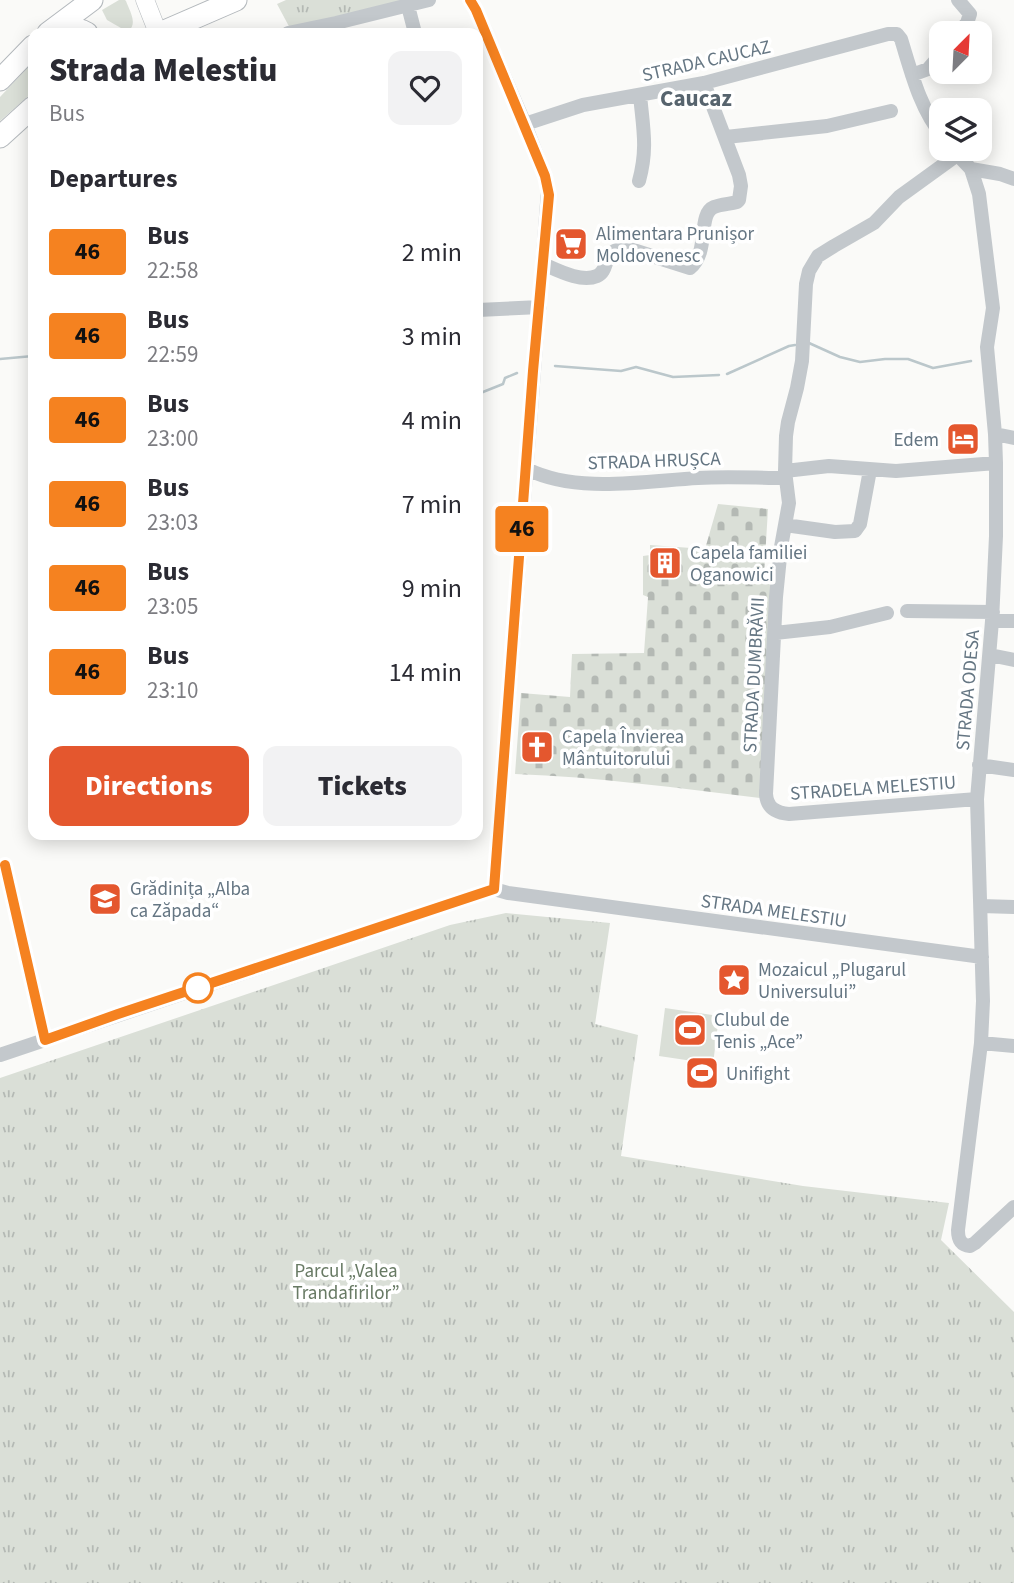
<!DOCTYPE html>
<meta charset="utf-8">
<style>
:root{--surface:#fff;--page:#f2f2f3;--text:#2b2b33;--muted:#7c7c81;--accent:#e4572e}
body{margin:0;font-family:"Source Sans 3",sans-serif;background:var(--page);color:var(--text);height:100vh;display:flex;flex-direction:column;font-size:26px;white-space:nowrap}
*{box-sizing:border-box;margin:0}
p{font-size:23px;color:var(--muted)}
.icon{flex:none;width:38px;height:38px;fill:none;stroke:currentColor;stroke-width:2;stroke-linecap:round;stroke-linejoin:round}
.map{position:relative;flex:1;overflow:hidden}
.drawer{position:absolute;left:28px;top:28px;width:455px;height:812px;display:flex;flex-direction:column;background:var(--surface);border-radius:14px;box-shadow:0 4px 18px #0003}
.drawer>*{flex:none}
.badge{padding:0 14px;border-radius:5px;font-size:24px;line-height:46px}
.needle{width:46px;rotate:24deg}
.fabs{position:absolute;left:929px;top:21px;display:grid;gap:14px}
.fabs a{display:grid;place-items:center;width:63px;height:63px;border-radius:14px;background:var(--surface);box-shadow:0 4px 18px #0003;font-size:35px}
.map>.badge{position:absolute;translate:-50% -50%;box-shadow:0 0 0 4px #fff}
h2{padding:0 21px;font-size:26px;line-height:63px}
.round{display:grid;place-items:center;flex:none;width:74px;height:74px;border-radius:14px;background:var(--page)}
.head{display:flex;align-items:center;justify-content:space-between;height:119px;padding:0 21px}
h1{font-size:33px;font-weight:800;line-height:52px}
.button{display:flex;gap:14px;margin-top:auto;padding:14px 21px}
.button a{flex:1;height:80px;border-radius:14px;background:var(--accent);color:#fff;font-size:28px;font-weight:800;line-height:80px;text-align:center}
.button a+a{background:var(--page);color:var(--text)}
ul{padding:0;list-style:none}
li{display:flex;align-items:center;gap:21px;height:84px;padding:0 21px}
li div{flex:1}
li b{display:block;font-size:26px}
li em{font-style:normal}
li .badge{min-width:77px;font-weight:700;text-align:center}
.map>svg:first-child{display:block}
.green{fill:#dadfd7}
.cemetery{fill:url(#cemetery-stones)}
.park{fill:url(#park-tufts)}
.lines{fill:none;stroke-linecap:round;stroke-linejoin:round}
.stream{stroke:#bbc7cb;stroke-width:2.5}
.major-casing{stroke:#b5babe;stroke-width:19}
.highway-casing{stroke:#b4b9bd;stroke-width:23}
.minor{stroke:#c3c8cc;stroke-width:14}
.major{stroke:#fff;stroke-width:18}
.highway{stroke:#fff;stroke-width:21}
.line-casing{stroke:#fff;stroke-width:16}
.line{stroke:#f58220;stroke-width:10}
.stop-dot{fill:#fff;stroke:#f58220;stroke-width:3.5}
.labels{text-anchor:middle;stroke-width:7;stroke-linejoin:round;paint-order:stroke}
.street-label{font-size:19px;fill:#657683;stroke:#fff}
.poi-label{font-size:19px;fill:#657683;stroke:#fff;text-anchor:start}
.park-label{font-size:19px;fill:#687a64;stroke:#fff}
.quarter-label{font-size:23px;font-weight:bold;fill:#57646e;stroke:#fff}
</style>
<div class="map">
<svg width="1014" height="1583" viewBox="0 0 1014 1583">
<defs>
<pattern id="cemetery-stones" width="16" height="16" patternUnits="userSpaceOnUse" patternTransform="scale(1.75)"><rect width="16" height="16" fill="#dadfd7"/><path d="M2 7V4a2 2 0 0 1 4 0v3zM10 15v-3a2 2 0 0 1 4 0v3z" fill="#b4b9b4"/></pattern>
<pattern id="park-tufts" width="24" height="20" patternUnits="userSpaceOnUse" patternTransform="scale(1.75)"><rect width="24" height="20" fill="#dadfd7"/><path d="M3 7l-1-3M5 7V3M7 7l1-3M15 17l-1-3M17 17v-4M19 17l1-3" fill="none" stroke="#b4b9b4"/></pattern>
</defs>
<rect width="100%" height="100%" fill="#fafaf8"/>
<path class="green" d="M119,0H125L126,1C130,12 138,23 128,32L107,20L102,10Z
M33,62V92L0,121V97Z
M665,1008L719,1016L713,1064L659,1056Z"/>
<path class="cemetery" d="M718,504L768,509L764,575L773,574L760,798C678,788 597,777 515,774L521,693L570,697L572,654L644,653L648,597L643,595V556L650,555V545L705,549Z"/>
<path class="park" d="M286,0H409L292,32L277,4Z
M506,913L610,923L595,1024L638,1035L621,1156L803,1186L949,1203L941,1240L1014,1312V1583H0V1078L450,925Z"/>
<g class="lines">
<path class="stream" d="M809,343L840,357L860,362L885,359H908L933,368L971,361
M0,359L33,356
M555,366L621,371L636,367L673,377L719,375
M727,374L789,346L795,345
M478,394L503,384L505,378L517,373"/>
<defs>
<path id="major" d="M145,0L158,33"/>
<path id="highway" d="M48,33L92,0
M56,33C67,26 76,27 87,33
M160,33L236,0
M0,80L33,46
M0,137L33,107"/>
</defs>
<use href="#major" class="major-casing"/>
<use href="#highway" class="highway-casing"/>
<path class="minor" d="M470,0L476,11L525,124L545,176L548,190L494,889
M958,0L970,14L967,23L958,33
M408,6L415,33
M288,33L336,23L429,0
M912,75L928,69L942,53
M525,124L583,105L704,83L888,34H897L901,39C911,71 920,109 942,135
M726,137L827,126L891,111
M952,149L971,169L979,194L993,308L987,347L995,434L996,463V536L992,621L977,799L983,1001L981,1043L958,1230C958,1239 960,1245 970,1246L975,1243L1014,1207
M957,155L899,197L874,223L834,246L818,256L809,271L806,284L802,361L797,388L788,422L786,436L785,471L789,503L781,547L776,597L766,794C767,808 776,813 789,814L977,799
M971,169L1000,174L1014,179
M639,181C648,148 643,128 640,95
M543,264C557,270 581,283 597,276C611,270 600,249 627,248L690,268C710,252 697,214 714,207C721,204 730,204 737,202L739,200L741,186L739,175L704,83
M478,310L540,307
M995,434L1014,438
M527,469C577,494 645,481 698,478C727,476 756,478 785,478
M785,471L829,466L896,471L996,463
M785,525L835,532L855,531L860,524L870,470
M907,611L993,612
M992,621H1014
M775,633L830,627L887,613
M990,655L1014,660
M979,765L1014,770
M981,906L1014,907
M981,1043L1014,1046
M0,1055L494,889L508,893L982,957"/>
<use href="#major" class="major"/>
<use href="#highway" class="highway"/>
</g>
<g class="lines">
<defs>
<path id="line" d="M5,865L45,1040L118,1014L494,889L533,371L549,195L545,176L476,10L470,0"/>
</defs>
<use href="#line" class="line-casing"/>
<use href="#line" class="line"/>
</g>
<defs>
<symbol id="supermarket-square" viewBox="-11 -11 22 22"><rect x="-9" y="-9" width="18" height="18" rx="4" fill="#e4572e" stroke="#fff"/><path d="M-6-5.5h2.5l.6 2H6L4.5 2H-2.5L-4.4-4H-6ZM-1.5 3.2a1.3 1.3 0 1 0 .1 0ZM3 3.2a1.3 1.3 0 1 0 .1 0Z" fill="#fff"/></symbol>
<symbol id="hotel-square" viewBox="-11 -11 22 22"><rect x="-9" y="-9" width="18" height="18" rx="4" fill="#e4572e" stroke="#fff"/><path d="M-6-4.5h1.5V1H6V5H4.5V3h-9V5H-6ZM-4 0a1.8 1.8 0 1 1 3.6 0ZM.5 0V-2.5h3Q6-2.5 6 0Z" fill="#fff"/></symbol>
<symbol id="building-square" viewBox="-11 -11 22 22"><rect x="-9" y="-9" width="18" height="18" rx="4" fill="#e4572e" stroke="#fff"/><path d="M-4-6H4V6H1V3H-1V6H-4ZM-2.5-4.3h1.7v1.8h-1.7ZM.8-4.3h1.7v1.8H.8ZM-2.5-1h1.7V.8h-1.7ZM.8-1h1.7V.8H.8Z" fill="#fff"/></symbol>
<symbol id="church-square" viewBox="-11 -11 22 22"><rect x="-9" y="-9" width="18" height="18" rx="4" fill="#e4572e" stroke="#fff"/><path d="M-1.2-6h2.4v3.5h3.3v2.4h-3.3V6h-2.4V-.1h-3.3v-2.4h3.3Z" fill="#fff"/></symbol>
<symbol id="school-square" viewBox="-11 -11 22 22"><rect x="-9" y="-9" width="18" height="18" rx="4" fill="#e4572e" stroke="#fff"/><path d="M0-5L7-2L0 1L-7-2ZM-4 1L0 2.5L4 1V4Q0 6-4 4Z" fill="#fff"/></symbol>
<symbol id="sight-square" viewBox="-11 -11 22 22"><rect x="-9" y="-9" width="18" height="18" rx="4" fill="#e4572e" stroke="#fff"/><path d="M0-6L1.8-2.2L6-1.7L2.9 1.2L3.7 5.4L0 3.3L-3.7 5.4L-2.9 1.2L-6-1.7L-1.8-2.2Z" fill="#fff"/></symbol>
<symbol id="stadium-square" viewBox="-11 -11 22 22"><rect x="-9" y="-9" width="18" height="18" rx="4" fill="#e4572e" stroke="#fff"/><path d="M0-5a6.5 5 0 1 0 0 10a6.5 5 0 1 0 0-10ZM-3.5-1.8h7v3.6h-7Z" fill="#fff"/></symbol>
</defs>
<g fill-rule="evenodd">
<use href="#supermarket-square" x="552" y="225" width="38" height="38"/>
<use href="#hotel-square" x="944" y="420" width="38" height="38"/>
<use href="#building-square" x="646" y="544" width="38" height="38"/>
<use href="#church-square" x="518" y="728" width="38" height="38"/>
<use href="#school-square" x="86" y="880" width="38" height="38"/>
<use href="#sight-square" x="715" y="961" width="38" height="38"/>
<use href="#stadium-square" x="671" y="1011" width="38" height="38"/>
<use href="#stadium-square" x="683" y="1054" width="38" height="38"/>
</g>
<circle class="stop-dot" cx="198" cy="988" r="14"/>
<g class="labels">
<g class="street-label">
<text transform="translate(706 60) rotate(-13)" y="7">STRADA CAUCAZ</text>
<text transform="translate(654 460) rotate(-2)" y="7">STRADA HRUȘCA</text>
<text transform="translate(753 675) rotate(-87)" y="7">STRADA DUMBRĂVII</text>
<text transform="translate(967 690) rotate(-85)" y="7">STRADA ODESA</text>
<text transform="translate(873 787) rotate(-4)" y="7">STRADELA MELESTIU</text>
<text transform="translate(774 910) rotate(8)" y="7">STRADA MELESTIU</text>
</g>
<g class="poi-label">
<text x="596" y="240">Alimentara Prunișor<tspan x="596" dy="22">Moldovenesc</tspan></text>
<text x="939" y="446" text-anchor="end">Edem</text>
<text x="690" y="559">Capela familiei<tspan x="690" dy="22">Oganowici</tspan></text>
<text x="562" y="743">Capela Învierea<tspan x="562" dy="22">Mântuitorului</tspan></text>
<text x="130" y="895">Grădinița „Alba<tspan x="130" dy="22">ca Zăpada“</tspan></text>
<text x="758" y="976">Mozaicul „Plugarul<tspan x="758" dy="22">Universului”</tspan></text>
<text x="714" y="1026">Clubul de<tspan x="714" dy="22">Tenis „Ace”</tspan></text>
<text x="726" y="1080">Unifight</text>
</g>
<g class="park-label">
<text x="346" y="1277">Parcul „Valea<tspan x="346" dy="22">Trandafirilor”</tspan></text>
</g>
<g class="quarter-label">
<text x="696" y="106">Caucaz</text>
</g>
</g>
</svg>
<div class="fabs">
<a><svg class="needle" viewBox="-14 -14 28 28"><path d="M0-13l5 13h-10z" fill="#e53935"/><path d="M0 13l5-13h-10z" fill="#7c7c81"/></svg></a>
<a><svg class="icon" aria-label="layers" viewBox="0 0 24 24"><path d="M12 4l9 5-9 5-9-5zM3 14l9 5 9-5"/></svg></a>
</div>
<b class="badge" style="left:522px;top:529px;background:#f58220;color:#111">46</b>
<section class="drawer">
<div class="head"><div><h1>Strada Melestiu</h1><p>Bus</p></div><a class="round"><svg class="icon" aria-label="heart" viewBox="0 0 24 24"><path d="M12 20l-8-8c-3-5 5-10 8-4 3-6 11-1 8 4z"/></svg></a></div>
<h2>Departures</h2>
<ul>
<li><span class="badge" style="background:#f58220;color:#111">46</span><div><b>Bus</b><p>22:58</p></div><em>2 min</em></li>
<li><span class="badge" style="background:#f58220;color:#111">46</span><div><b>Bus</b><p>22:59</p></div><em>3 min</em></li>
<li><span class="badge" style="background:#f58220;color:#111">46</span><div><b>Bus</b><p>23:00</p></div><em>4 min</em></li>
<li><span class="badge" style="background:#f58220;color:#111">46</span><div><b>Bus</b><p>23:03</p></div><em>7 min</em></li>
<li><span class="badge" style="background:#f58220;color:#111">46</span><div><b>Bus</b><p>23:05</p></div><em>9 min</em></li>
<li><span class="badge" style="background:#f58220;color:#111">46</span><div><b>Bus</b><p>23:10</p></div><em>14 min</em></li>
</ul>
<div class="button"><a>Directions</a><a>Tickets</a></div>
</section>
</div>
